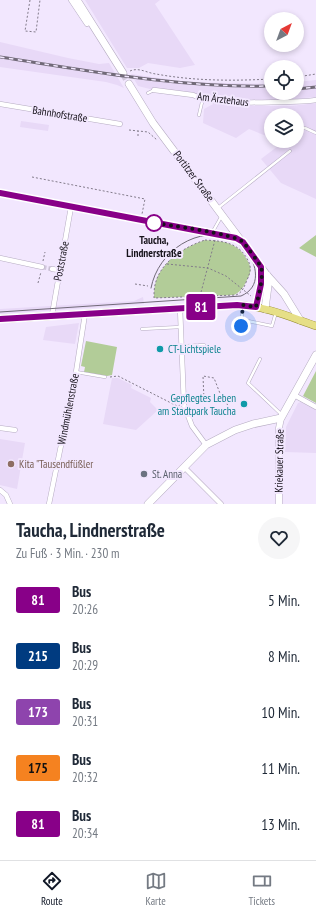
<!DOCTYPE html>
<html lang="de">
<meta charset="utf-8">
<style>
:root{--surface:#fff;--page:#f6f6f7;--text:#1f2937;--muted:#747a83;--line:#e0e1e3;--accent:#111827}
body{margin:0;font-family:"PT Sans Narrow",sans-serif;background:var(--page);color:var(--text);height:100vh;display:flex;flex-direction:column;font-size:15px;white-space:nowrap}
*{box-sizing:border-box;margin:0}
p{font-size:13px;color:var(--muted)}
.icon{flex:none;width:22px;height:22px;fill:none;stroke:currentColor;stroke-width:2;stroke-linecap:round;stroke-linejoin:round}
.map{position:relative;height:504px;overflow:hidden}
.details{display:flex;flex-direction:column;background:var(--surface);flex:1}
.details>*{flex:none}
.badge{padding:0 8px;border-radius:3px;font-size:14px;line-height:26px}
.needle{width:26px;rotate:41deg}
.tools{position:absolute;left:264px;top:12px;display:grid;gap:8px}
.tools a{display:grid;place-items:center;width:40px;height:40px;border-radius:50%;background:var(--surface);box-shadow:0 2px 6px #0003;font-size:20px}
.you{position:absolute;width:20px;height:20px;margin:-10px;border:3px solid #fff;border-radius:50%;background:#1a73e8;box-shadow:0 0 0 6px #1a73e833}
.map>.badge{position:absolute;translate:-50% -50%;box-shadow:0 0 0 2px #fff}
.round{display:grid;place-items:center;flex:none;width:42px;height:42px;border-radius:21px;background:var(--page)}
.head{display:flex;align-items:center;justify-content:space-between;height:68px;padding:0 16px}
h1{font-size:19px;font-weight:800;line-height:30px}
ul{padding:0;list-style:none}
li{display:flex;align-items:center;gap:12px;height:56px;padding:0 16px}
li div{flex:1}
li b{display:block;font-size:15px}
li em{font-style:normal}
li .badge{min-width:44px;font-weight:700;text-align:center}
.dock{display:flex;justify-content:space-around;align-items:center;height:56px;border-top:1px solid var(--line);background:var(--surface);font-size:11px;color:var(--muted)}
.dock a{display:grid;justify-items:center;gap:2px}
.dock .current{color:var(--accent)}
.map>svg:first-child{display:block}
.built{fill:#e8d9f7}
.green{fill:#b2cc98}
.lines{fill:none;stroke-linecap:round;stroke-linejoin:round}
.minor-tunnel{stroke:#d1c7dc;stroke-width:4.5;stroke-dasharray:4.5 2;stroke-linecap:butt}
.secondary-tunnel{stroke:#d1c7dc;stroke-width:7;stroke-dasharray:7 3.5;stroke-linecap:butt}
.service-casing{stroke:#b6acc2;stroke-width:3.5}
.minor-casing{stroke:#b6acc2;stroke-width:5.5}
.tertiary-casing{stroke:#b6acc2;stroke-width:7}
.secondary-casing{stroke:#b6acc2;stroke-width:8}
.primary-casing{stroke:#93892d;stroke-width:8}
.path{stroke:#827b8a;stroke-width:1;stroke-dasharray:2 2;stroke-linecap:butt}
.service{stroke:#fff;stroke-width:2.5}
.minor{stroke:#fff;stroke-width:4.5}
.tertiary{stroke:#fff;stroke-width:6}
.secondary{stroke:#fff;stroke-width:7}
.primary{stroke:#e6df87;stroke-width:7}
.tram{stroke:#716a78;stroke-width:1}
.rail-casing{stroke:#716a78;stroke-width:3}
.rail{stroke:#f2e7fe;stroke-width:1.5;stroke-dasharray:4.5;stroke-linecap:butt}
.line-casing{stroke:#fff;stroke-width:9}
.line{stroke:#808;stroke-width:6}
.walk{stroke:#16121a;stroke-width:4;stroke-dasharray:0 7.2}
.stop-dot{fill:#fff;stroke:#808;stroke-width:2}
.culture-dot{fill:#0f9aa8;stroke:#f2e7fe;stroke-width:1.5}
.education-dot{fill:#8d6e63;stroke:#f2e7fe;stroke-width:1.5}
.worship-dot{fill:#6b7280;stroke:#f2e7fe;stroke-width:1.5}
.labels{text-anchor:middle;stroke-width:4;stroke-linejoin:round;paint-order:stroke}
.street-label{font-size:11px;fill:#16121a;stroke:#f2e7fe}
.stop-label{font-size:11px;font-weight:bold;fill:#16121a;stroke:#f2e7fe}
.culture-label{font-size:11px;fill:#0d838f;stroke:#f2e7fe;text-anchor:start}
.education-label{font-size:11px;fill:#785e54;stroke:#f2e7fe;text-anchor:start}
.worship-label{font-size:11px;fill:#5b616d;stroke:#f2e7fe;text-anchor:start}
</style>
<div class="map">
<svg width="316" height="504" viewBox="0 0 316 504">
<rect width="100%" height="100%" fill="#f2e7fe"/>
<path class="built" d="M85,0H160L155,4L195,65L180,68L148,63L139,68H127Z
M0,42L68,58L99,64L109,63L124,88L117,85L106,82L0,67Z
M131,74L186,82L271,84V93H297V82L316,80V97L280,100L238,99L201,96L191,93L150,89L138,86Z
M215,103L252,106H291L316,103V199L281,183L261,159L282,143L277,141H297V115H271V138L249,129L236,138L203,123L204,109Z
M21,121L49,125L48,131L20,127Z
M143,297L144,304L0,314V309L134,301Z
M79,323L75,344L43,340L46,327Z
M112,378H118L132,385L131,388L151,398L150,402L158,410L136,430L103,424Z
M301,402L316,410V453L285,452L286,427L298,403Z
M0,439L25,443L17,489L0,485Z"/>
<path class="green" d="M316,235V257L299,248Z
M205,240C221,241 237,242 246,258C251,266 252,270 248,278C244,286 242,291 234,295L154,298C154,294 154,289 155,285C160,262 184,247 205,240Z
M86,341L117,347L112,375L107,376L84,372L85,367L81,366Z
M316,371V403L303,396Z"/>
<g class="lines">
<path class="minor-tunnel" d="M42,267L52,269"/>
<path class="secondary-tunnel" d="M123,73L129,84"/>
<defs>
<path id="service" d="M148,93L154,90
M199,115L203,98
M297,133L299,128H305L316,133
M218,208L290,151
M212,233L221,217
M248,321L272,326L276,312
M241,326L243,306
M142,329L180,327
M182,346L204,345
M260,359L248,383L282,415
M76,372L105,377"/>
<path id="minor" d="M71,0L87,24
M154,90L193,95C213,105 262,102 285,102C295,101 306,102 316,100
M0,104L120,124
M0,193L219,234L240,240
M0,258L42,267
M52,269L59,270
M180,308L184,405L192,426L206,445
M52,315L71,207
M294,395L316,407
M0,428L15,430
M184,467L221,504
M0,490L6,495L10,504
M49,504L76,372L85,314"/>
<path id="tertiary" d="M279,504V428L281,418"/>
<path id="secondary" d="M77,0L123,73
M129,84L153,123L266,274L284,294L300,320
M256,307L261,284V267
M265,309L268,286L267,275
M148,504L206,445L235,430L253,424L281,418L316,355"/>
<path id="primary" d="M0,319L237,305C265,306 290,317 316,326"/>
</defs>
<use href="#service" class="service-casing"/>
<use href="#minor" class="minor-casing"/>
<use href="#tertiary" class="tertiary-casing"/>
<use href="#secondary" class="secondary-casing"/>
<use href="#primary" class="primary-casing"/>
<path class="path" d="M30,0L25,31L36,32L40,0
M130,71C139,67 147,73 156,74C194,81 233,81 271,79
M297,77L316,74
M129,130L148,132L157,140
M138,136V131
M32,177L145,199L142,214
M205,240C221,241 237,242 246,257C252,266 251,271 247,280C244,287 243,292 236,295L154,298C154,294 154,289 155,285C160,262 184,247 205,240Z
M43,261L45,252
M167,264L208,268L226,276L251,296
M38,283L41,272
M135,284L148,286
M200,296L215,240
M110,377L118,376L177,406L180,405
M223,401L204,400L203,376L214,378L223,401L227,403L228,408"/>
<use href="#service" class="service"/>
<use href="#minor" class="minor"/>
<use href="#tertiary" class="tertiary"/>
<use href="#secondary" class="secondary"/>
<use href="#primary" class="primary"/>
<path class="tram" d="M0,312L241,296C262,287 257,265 246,249C243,245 240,241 235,239C198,224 158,251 151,288"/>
<defs>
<path id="rail" d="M0,57C90,71 179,88 271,86
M297,89L316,87"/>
</defs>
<use href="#rail" class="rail-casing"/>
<use href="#rail" class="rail"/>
</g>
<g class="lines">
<defs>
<path id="line" d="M0,193L236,238L243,242L261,267V284L256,307L237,305L0,319"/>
</defs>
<use href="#line" class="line-casing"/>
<use href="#line" class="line"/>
<path class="walk" d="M154,223L152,222C169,226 232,233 243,242C245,244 260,264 261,267C264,277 258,297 256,307L243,305L241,326"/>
</g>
<circle class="stop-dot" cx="154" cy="223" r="8"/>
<g class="culture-dot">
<circle cx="160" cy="349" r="4"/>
<circle cx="244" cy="404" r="4"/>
</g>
<circle class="education-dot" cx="11" cy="464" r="4"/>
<circle class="worship-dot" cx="144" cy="474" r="4"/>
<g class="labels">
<g class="street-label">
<text transform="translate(223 99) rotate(7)" y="4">Am Ärztehaus</text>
<text transform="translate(60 114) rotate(9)" y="4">Bahnhofstraße</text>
<text transform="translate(194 176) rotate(53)" y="4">Portitzer Straße</text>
<text transform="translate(61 261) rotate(-79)" y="4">Poststraße</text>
<text transform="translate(68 409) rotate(-79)" y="4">Windmühlenstraße</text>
<text transform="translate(279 461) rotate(-89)" y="4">Kriekauer Straße</text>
</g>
<g class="stop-label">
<text x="154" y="244">Taucha,<tspan x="154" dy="13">Lindnerstraße</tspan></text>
</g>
<g class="culture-label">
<text x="168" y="353">CT-Lichtspiele</text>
<text x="236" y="402" text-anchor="end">Gepflegtes Leben<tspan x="236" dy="13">am Stadtpark Taucha</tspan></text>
</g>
<g class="education-label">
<text x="19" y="468">Kita "Tausendfüßler</text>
</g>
<g class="worship-label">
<text x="152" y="478">St. Anna</text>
</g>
</g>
</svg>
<div class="tools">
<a><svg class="needle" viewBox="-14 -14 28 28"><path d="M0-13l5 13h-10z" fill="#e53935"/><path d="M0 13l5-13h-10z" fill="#747a83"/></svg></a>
<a><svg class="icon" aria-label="locate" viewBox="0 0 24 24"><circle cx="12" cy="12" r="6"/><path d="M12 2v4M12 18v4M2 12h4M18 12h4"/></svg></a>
<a><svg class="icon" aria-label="layers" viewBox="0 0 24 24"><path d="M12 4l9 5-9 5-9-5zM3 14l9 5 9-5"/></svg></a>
</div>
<div class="you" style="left:241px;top:326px"></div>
<b class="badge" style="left:201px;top:307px;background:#808;color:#fff">81</b>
</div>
<section class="details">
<div class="head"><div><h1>Taucha, Lindnerstraße</h1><p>Zu Fuß · 3 Min. · 230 m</p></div><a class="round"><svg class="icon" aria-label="heart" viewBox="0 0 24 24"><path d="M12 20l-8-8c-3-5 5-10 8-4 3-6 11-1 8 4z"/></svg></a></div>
<ul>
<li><span class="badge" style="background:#808;color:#fff">81</span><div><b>Bus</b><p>20:26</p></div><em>5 Min.</em></li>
<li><span class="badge" style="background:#003b80;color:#fff">215</span><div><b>Bus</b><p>20:29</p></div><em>8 Min.</em></li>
<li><span class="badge" style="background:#8e44ad;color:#fff">173</span><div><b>Bus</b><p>20:31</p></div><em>10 Min.</em></li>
<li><span class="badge" style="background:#f58220;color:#111">175</span><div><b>Bus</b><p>20:32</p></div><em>11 Min.</em></li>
<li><span class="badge" style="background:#808;color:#fff">81</span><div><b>Bus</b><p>20:34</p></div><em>13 Min.</em></li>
</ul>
</section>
<nav class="dock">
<a class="current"><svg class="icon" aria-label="directions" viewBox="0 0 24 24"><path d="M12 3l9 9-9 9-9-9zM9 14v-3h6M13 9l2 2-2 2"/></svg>Route</a>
<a><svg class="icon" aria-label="map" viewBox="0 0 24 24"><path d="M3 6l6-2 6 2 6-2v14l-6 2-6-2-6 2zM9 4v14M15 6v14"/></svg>Karte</a>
<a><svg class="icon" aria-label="tickets" viewBox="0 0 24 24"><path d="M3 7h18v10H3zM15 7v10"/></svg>Tickets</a>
</nav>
